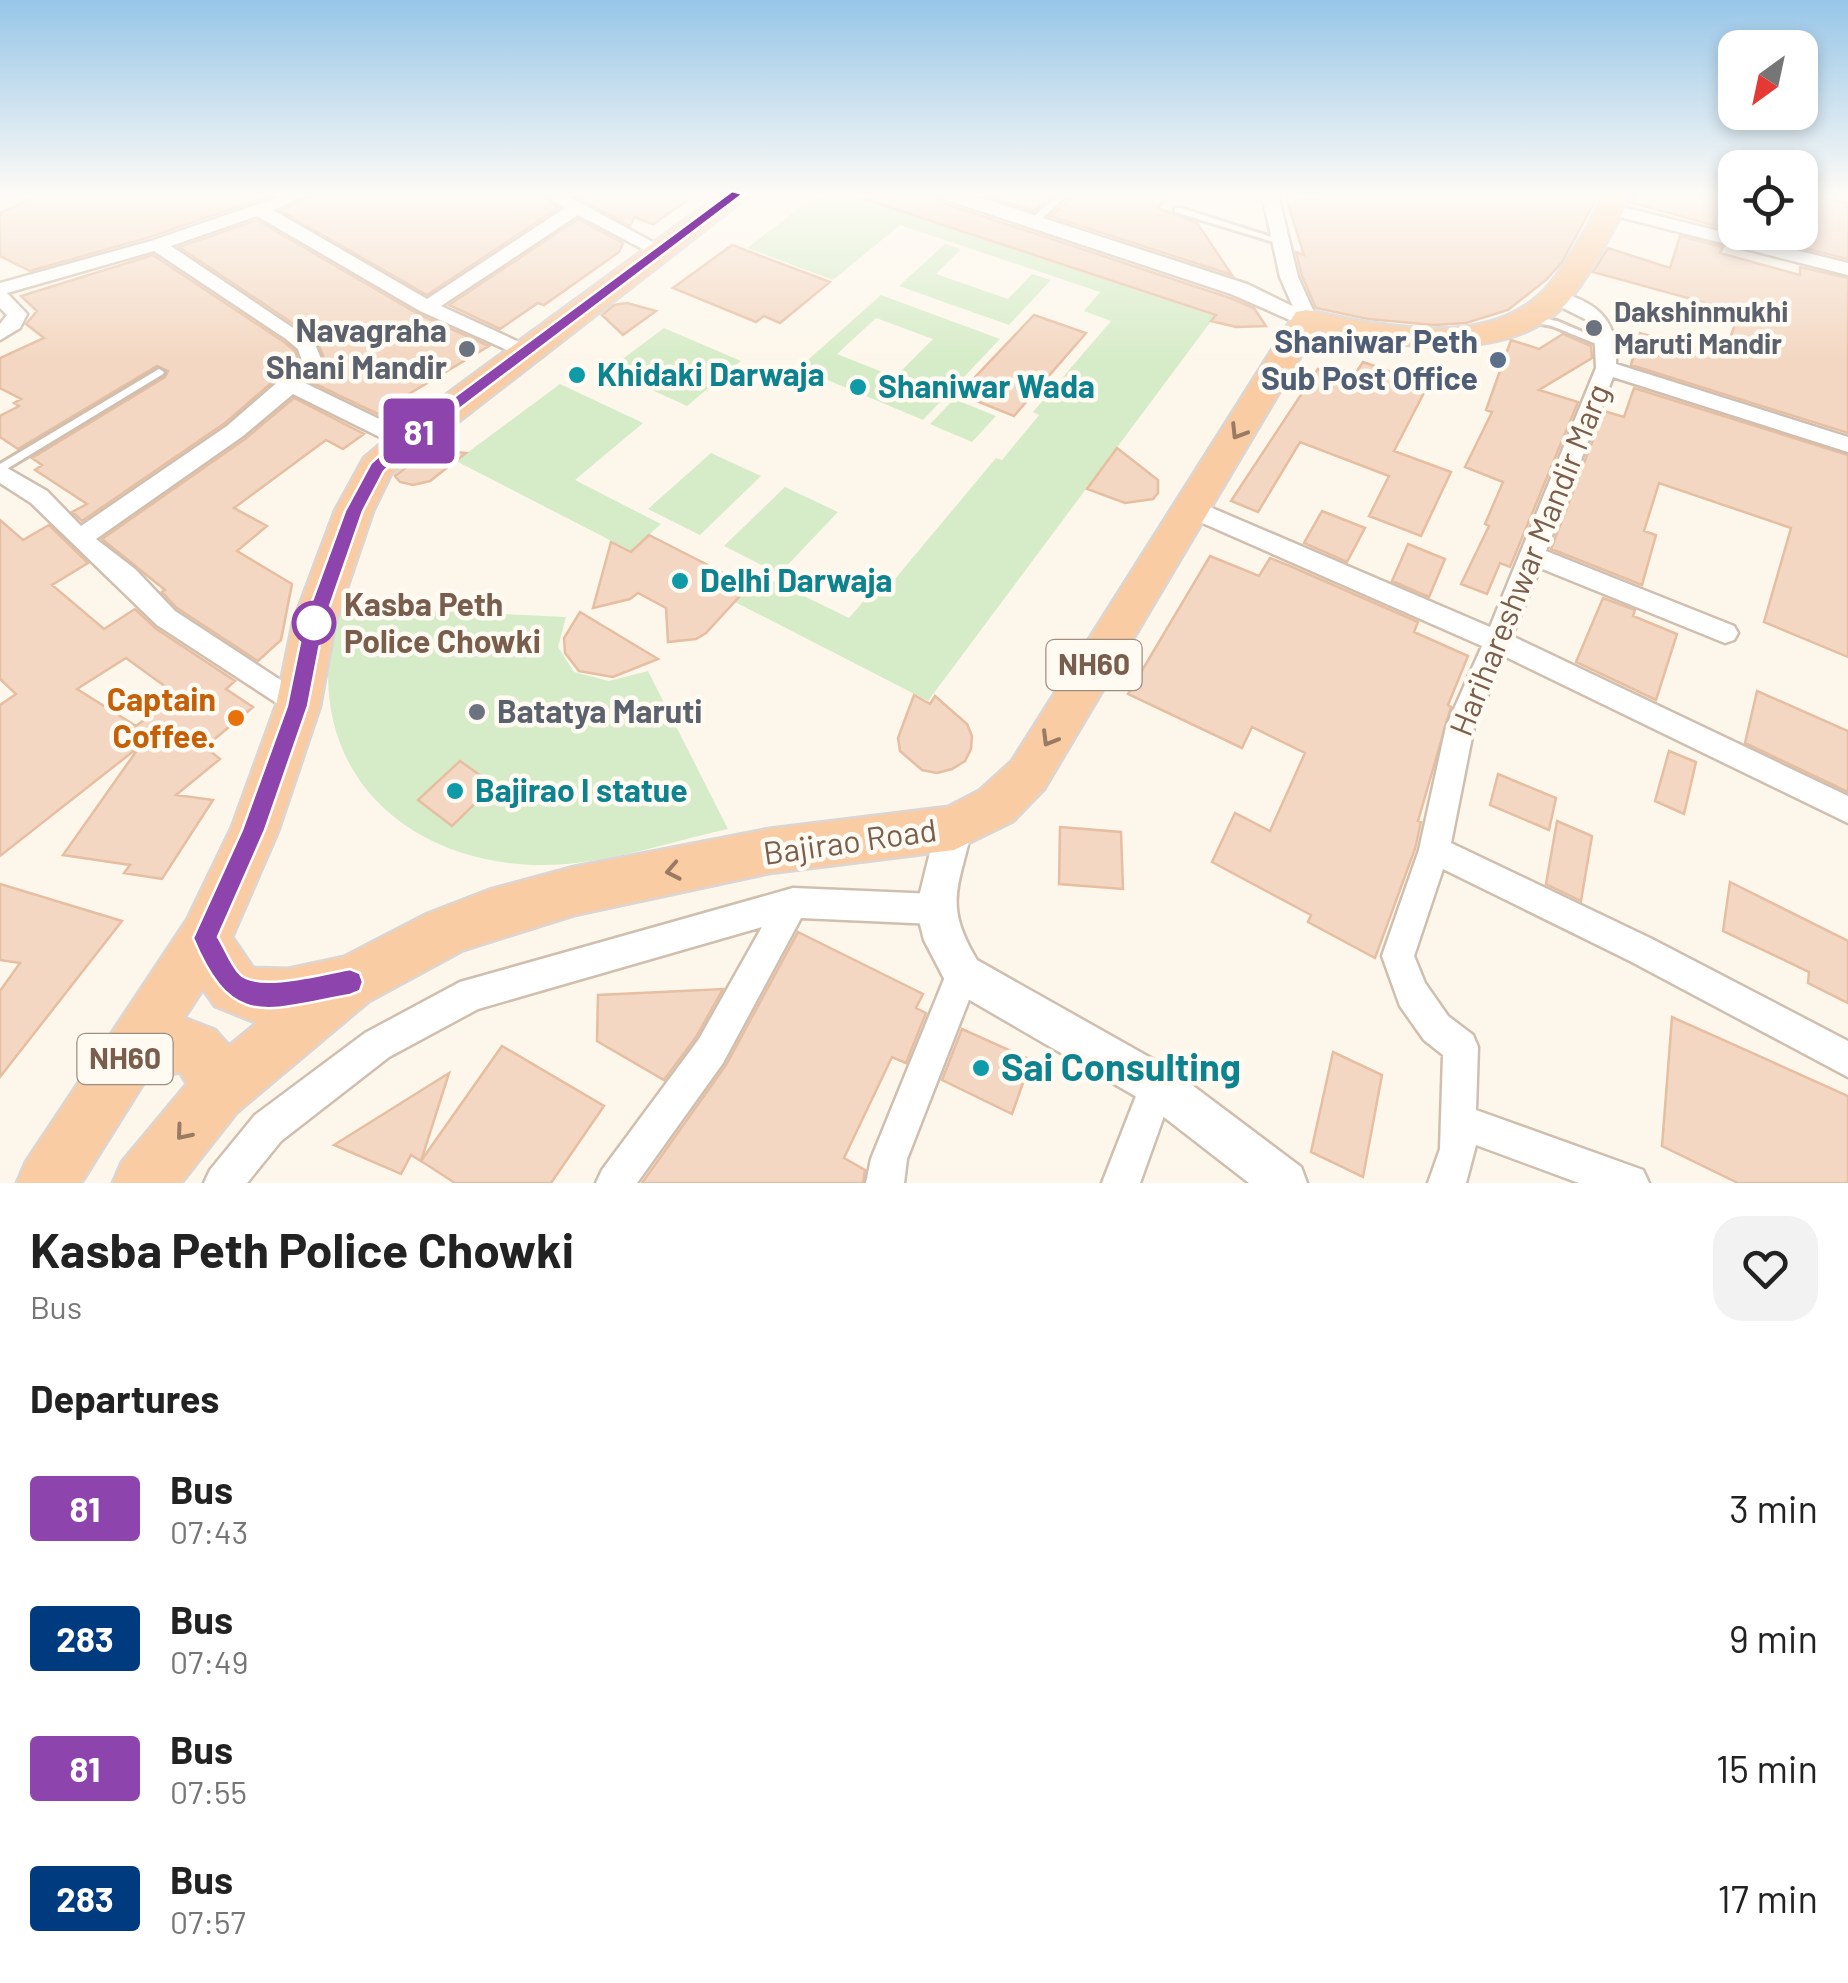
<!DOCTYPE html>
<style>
:root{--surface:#fff;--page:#f2f2f2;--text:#222;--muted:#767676}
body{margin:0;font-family:Barlow,sans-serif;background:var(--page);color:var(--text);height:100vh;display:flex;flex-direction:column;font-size:38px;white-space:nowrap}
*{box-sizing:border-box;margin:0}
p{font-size:32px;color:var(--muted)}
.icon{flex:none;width:55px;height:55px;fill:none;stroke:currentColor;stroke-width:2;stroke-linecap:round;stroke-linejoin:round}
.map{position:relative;height:1183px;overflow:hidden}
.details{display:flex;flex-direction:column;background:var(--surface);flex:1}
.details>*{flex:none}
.badge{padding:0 20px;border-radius:8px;font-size:35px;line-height:65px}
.needle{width:65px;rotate:213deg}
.controls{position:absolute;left:1718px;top:30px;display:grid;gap:20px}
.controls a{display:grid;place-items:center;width:100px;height:100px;border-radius:20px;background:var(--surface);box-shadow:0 5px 15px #0003;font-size:50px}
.map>.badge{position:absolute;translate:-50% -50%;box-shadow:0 0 0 5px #fff}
h2{padding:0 30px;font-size:38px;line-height:90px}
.round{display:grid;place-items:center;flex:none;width:105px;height:105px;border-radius:30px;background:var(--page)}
.head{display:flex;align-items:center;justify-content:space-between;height:170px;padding:0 30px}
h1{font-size:48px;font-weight:700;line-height:75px}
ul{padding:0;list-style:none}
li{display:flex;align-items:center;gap:30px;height:130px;padding:0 30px}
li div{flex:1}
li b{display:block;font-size:38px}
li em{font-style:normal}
li .badge{min-width:110px;font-weight:700;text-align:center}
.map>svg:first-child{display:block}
.green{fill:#d6ecc8;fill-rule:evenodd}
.building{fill:#f3d7c2;stroke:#e6bea2;stroke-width:2.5;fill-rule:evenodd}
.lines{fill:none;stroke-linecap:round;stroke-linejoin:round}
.service-casing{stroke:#d0bfaf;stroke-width:6}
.minor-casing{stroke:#d0bfaf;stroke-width:5}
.tertiary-casing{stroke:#d0bfaf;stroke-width:5}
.trunk-casing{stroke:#dcd5d1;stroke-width:5}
.service{fill:#fff;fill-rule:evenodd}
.minor{fill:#fff;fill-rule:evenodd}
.tertiary{fill:#fff;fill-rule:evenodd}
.trunk{fill:#f9cca3;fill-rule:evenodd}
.oneway{stroke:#997a62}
.line{fill:#8e44ad;stroke:#fff;stroke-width:2.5}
.worship-dot{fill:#6b7280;stroke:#fffaf2;stroke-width:4}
.service-dot{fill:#5c6f8a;stroke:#fffaf2;stroke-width:4}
.culture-dot{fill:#0f9aa8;stroke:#fffaf2;stroke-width:4}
.stop-dot{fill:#fff;stroke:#8e44ad;stroke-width:5}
.food-dot{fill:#e8710a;stroke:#fffaf2;stroke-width:4}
.labels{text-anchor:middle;stroke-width:9;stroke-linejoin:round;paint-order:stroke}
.far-worship-label{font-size:28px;font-weight:bold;fill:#5b616d;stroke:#fffaf2;text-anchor:start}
.shield{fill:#fffaf2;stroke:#a18d7e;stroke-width:2.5}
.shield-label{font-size:30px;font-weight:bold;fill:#795e4d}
.worship-label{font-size:32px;font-weight:bold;fill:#5b616d;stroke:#fffaf2;text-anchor:end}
.service-label{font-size:32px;font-weight:bold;fill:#4e5e75;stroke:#fffaf2;text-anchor:end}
.culture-label{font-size:32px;font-weight:bold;fill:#0d838f;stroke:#fffaf2;text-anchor:start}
.street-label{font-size:32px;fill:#795e4d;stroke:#fffaf2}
.stop-label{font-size:32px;font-weight:bold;fill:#795e4d;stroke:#fffaf2;text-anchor:start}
.food-label{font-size:32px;font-weight:bold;fill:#c56008;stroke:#fffaf2;text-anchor:end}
.near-culture-label{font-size:38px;font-weight:bold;fill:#0d838f;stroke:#fffaf2;text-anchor:start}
</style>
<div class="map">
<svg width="1848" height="1183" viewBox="0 0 1848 1183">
<rect width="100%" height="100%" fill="#fdf7eb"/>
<path class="green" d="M849,194L1215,316L928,701L735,602L761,575L849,618L880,582L889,586L996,458L1002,460L1039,415L1033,412L1111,321L1084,311L1100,292L900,225L833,280L747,248L801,207L806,208L820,197L837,203Z
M945,244L961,249L936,274L1008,299L1032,274L1051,280L1009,325L899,286Z
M881,295L1000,339L923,420L799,368ZM876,318L933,339L895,377L837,354Z
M664,328L741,361L687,406L608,370Z
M560,384L643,423L575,480L661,524L631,551L456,461Z
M954,399L996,416L972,442L930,424Z
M711,453L761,476L700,535L648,509Z
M785,487L838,512L779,574L724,546Z
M341,606L566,617L558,647L574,672L609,681L648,671L728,829C668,842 602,866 540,865C426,864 327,795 328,673C328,650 335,628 341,606Z"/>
<path class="building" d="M43,194H275L150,237L30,271L0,256V213Z
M314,194H539L558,208L427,295L281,211Z
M572,194H697L653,224L634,217L630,226Z
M866,194H934L940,202L1230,298L1254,308L1266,326L1236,327L1211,321L1216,315L865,199Z
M981,194H1053L1034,211Z
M1078,194H1169L1158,208L1197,223L1232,275L1050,216Z
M1321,194H1599L1562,262L1547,279L1508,310L1466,323L1434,325L1368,319L1316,308L1302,276L1296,252L1304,255L1286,198L1319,199Z
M1638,194H1735V216L1730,230L1633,203Z
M1804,194L1848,203V259L1800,247Z
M578,219L623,243L619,252L544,305L538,303L500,329L449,305Z
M257,220L418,314L489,346L394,403L400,406L384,417L311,382L325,360L316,339L179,247Z
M1680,236L1723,247L1720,253L1800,275V267L1848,278V433L1631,365L1640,333L1724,357L1739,312L1593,272L1608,248L1670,268Z
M732,245L830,282L780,323L764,316L756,322L673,288Z
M153,255L284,342L295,351L298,360L225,423L82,521L72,512L87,504L35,470L42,465L32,458L165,377L168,371L157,366L18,449L0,437V416L19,406L14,403L21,399L0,388V358L44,338L26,324L37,311L21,296Z
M627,303L656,311L623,335L602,315L614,305Z
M1034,315L1086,333L1014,416L959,394Z
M1563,334L1591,346L1592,358L1539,390L1578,402L1510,567L1500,563L1487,594L1461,584L1489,526L1485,524L1503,482L1465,467L1492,412L1486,410L1511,340L1539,349Z
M1363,362L1428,385L1394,451L1451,472L1421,536L1369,516L1389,476L1300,442L1258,512L1231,501L1318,369L1329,373L1333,367L1355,374Z
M1634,388L1848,455V657L1764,622L1791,528L1659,483L1644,531L1656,535L1642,585L1551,549L1604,411L1624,417Z
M294,398L364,434L343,449L326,440L234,508L267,526L237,551L292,584L281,640L258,661L177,608L162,592L165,590L102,539L245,439Z
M1117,448L1158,480V493L1153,499L1125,503L1087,489Z
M429,450L466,453L430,481L413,485L400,482L395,476Z
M1322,511L1365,528L1347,562L1304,543Z
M0,520L23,540L49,525L88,563L52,585L104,629L135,609L155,628L235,681L226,689L253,707L205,747L220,759L176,795L213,800L162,879L124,873L130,865L63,855L140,746L0,856V705L16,694L0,679ZM126,658L177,695L136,726L77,689Z
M649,535L749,586L706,633L696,639L668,642L666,608L638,593L630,599L593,608L611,542L631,552Z
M1408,544L1445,559L1429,597L1392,581Z
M1210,556L1259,576L1270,558L1290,566L1418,622L1414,632L1468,656L1448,705L1451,707L1418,821L1421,822L1415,849L1375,958L1308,922L1311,915L1212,862L1235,813L1270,831L1305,753L1252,727L1242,748L1128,694Z
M1603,598L1635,610L1633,616L1677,634L1656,700L1576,662Z
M580,612L658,659L613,677L579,671L565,653L564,638Z
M1757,691L1848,731V792L1745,743Z
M914,695L930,704L935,696L967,724L972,736L971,749L965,761L952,769L937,773L922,770L900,751L898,738Z
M1669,751L1696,762L1684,814L1655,801Z
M460,761L494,785L452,826L418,800Z
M1498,774L1556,798L1549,830L1490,805Z
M1557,821L1592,836L1581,901L1546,884Z
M1060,827L1121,832L1123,889L1059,884Z
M1730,882L1848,941V1003L1808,983L1809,972L1723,931Z
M0,884L122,921L0,1077V991L20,963L0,960Z
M798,932L923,994L916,1008L926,1013L906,1063L892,1057L844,1158L865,1170L863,1183H642L726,1065Z
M723,989L696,1037L664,1080L597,1041L598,995Z
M1672,1017L1848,1096V1183H1738L1662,1146Z
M962,1029L1031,1060L1012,1114L942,1080Z
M502,1046L604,1106L551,1183H455L421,1161Z
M1333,1052L1382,1075L1363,1177L1311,1152Z
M449,1073L421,1161L411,1155L401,1174L334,1145Z"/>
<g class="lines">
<defs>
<path id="service" d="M1059,194H1068L1036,224H1030V220Z
M1175,208H1181L1287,242L1280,244L1175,212Z
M1530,316L1557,321L1613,345L1608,348L1604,347L1552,326L1527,321L1525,319Z
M159,369L164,372L163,374L0,473V464Z"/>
<path id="minor" d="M287,194H311L273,210L427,299L565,208L543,194H564L669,251L660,256L654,255L578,215L441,306L532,348L535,352L525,358L420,311L257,216L171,246L314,342L322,361L305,383L414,436L417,441L414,446H398L293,394L243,436L96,539L135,569L175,611L308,698L312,706L308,714L298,717L157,625L31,503L0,483V464L47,491L81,526L227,426L302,361L298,349L286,339L154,251L7,293L27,314L20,328L0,340V324L7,315L0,308V283L151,241Z
M1262,194H1278L1298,277L1317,319L1314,323H1300L1280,277Z
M1610,204L1848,263V275L1604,213V205Z
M1556,291C1598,303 1618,319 1616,364L1848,437V452L1613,377L1546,551L1734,626L1738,633L1734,640L1725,643L1540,568L1512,636L1848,796V823L1504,656L1474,727L1451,843L1652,939L1848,1041V1077L1630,961L1443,869L1414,956L1425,983L1448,1016L1473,1035L1478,1047L1476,1110L1643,1170L1649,1183H1579L1476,1145L1466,1183H1428L1440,1149L1443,1055L1424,1040L1400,1006L1382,956L1419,850L1446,727L1482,646L1182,514L1178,508L1190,500L1198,502L1490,627L1596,368L1594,328L1585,319L1549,301L1546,297Z
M793,888L935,894L946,898L951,909L946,920L935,924L801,918L723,1063L637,1183H596L602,1170L699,1039L762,927L478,1009L389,1057L281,1141L247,1183H204L210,1170L255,1115L365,1033L460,982Z
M963,958L975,962L979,974L907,1159L904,1183H866L871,1159L951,962Z
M1157,1067L1169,1073L1175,1085L1140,1183H1102L1145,1073Z"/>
<path id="tertiary" d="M938,194H969L1247,284L1319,319L1307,326L1299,324L1231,294L941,198Z
M954,812L967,816L972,828C959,888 943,904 977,960L1172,1070L1301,1167L1307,1183H1249L1142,1100L949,988L924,940L916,909L936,828L941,816Z"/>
<path id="trunk" d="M720,194H751L391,474L373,511L335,623L320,706L278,831L232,937L253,968L288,969L344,957L427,914L489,890L574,867L769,829L948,807L979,791L1012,761L1296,312L1307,310C1380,326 1492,352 1549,285C1572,258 1587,224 1606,194H1634C1612,228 1596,267 1570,299C1514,367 1390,347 1316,330L1044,789L1013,821L954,850L769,873L574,915L463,950L369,1001L237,1112L181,1183H113L122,1162L187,1084L180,1072L146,1079L81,1183H17L26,1162L187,920L232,827L276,706L293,623L335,511L364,458L394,433ZM203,989L215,1006L257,1023L229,1046L215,1030L184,1018Z"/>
</defs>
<use href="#service" class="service-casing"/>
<use href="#minor" class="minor-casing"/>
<use href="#tertiary" class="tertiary-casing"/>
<use href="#trunk" class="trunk-casing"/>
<use href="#service" class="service"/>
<use href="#minor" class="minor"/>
<use href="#tertiary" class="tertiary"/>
<use href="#trunk" class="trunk"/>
</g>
<defs><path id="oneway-chevron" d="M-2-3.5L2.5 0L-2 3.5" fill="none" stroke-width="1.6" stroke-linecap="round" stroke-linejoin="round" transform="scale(2.5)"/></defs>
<g class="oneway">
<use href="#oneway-chevron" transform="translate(1238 432) rotate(122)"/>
<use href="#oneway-chevron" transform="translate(1049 739) rotate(121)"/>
<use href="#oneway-chevron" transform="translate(673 871) rotate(169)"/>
<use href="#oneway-chevron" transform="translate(183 1133) rotate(130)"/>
</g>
<linearGradient id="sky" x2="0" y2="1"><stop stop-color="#97c6e8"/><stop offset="0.54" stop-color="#fefbf6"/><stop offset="1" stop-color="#fefbf6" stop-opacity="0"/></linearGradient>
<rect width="1848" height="360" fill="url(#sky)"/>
<path class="line" d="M732,191L743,194L412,445L384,471L363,511L324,623L308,706L265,830L218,937C225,948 230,963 239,973C256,993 327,973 350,969L360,973L363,982L360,991L350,995C266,1010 232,1031 193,938L242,830L287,706L304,623L345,511L371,463L400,437Z"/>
<g class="worship-dot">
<circle cx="1594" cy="328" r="10"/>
<circle cx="467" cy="349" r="10"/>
<circle cx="477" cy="712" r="10"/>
</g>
<circle class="service-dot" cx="1498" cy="360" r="10"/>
<g class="culture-dot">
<circle cx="577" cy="375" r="10"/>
<circle cx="858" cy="387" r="10"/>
<circle cx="680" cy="581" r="10"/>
<circle cx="455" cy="791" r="10"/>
<circle cx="981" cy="1068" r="10"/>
</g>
<circle class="stop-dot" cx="314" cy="623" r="20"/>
<circle class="food-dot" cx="236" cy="718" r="10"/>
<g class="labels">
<g class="far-worship-label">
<text x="1614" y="322">Dakshinmukhi<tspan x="1614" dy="32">Maruti Mandir</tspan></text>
</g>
<g class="shield">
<rect x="1046.5" y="640" width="95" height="50" rx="8"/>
<rect x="77.5" y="1034" width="95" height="50" rx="8"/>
</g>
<g class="shield-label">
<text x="1094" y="675">NH60</text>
<text x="125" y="1069">NH60</text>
</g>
<g class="worship-label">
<text x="447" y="342">Navagraha<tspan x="447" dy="37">Shani Mandir</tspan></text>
<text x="497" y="723" text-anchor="start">Batatya Maruti</text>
</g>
<g class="service-label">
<text x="1478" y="353">Shaniwar Peth<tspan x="1478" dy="37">Sub Post Office</tspan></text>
</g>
<g class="culture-label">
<text x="597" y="386">Khidaki Darwaja</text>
<text x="878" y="398">Shaniwar Wada</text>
<text x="700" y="592">Delhi Darwaja</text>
<text x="475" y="802">Bajirao I statue</text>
</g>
<g class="street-label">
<text transform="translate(1530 560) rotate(-68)" y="11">Harihareshwar Mandir Marg</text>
<text transform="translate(850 842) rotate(-8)" y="11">Bajirao Road</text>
</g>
<g class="stop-label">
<text x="344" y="616">Kasba Peth<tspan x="344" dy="37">Police Chowki</tspan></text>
</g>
<g class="food-label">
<text x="216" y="711">Captain<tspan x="216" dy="37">Coffee.</tspan></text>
</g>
<g class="near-culture-label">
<text x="1001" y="1081">Sai Consulting</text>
</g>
</g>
</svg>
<div class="controls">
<a><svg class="needle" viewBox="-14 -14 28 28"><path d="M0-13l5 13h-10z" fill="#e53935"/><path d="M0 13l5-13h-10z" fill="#767676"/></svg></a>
<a><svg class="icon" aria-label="locate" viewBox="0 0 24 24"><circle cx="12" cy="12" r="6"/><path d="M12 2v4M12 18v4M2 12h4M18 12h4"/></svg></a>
</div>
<b class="badge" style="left:419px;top:431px;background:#8e44ad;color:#fff">81</b>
</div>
<section class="details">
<div class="head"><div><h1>Kasba Peth Police Chowki</h1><p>Bus</p></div><a class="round"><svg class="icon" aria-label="heart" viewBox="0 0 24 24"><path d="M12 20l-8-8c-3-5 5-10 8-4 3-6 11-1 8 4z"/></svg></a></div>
<h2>Departures</h2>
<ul>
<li><span class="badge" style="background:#8e44ad;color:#fff">81</span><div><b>Bus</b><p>07:43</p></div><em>3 min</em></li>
<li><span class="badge" style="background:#003b80;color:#fff">283</span><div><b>Bus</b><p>07:49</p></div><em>9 min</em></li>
<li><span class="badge" style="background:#8e44ad;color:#fff">81</span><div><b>Bus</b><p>07:55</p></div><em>15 min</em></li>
<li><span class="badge" style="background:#003b80;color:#fff">283</span><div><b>Bus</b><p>07:57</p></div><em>17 min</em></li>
</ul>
</section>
